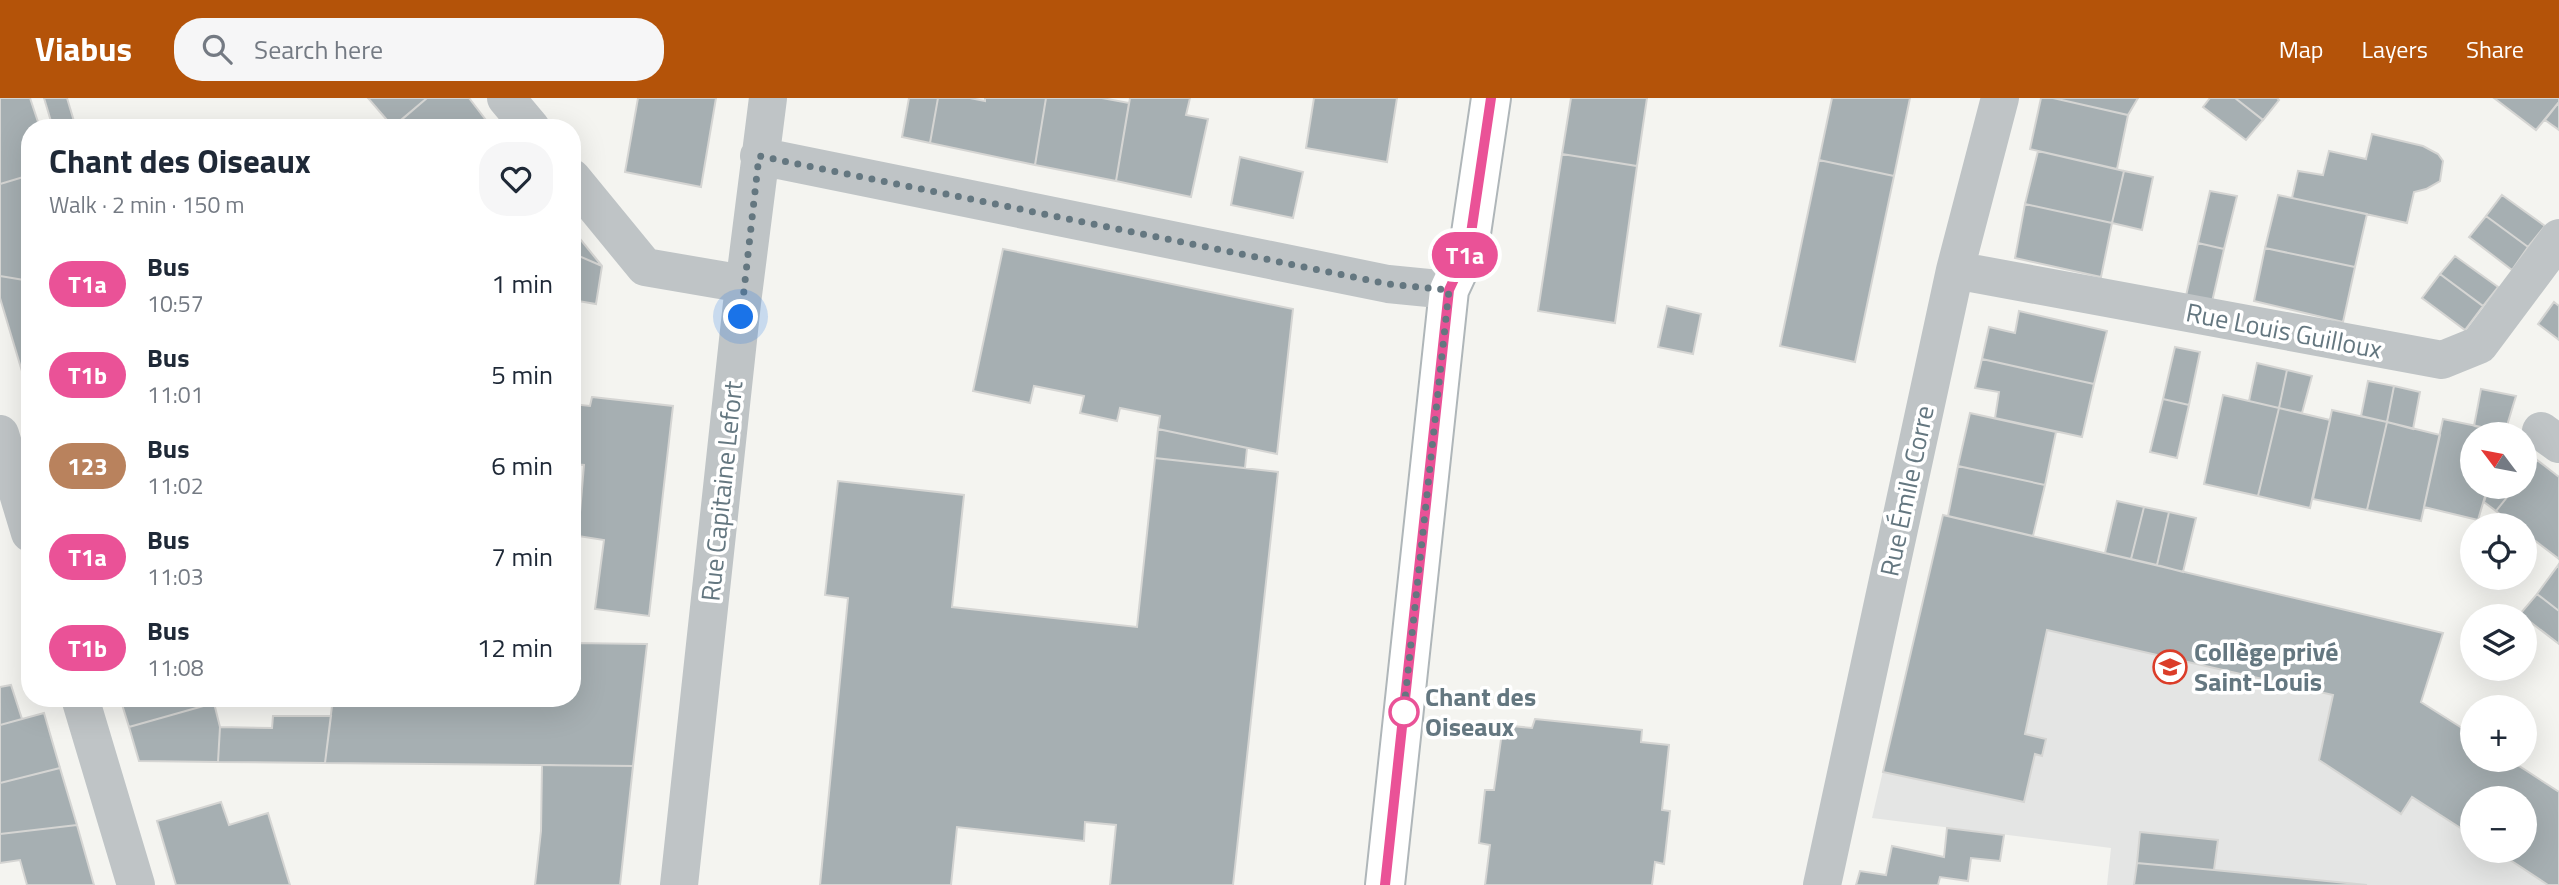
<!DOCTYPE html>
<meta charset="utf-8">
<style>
:root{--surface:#fff;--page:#f6f6f7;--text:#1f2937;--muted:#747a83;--accent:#b45309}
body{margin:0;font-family:"Titillium Web",sans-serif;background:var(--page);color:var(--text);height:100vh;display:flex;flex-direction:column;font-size:26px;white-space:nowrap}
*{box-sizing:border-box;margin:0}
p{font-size:23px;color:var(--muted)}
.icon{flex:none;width:38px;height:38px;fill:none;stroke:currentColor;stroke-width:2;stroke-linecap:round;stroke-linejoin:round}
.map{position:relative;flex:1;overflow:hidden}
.drawer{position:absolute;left:21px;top:21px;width:560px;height:588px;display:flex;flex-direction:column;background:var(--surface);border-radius:28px;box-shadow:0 7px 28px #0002}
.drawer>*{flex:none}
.badge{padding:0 14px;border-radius:23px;font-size:24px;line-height:46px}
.needle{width:46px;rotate:302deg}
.fabs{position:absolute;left:2460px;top:324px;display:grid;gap:14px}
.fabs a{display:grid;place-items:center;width:77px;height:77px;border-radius:50%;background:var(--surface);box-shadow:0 7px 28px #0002;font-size:35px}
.you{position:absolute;width:35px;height:35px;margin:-18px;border:5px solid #fff;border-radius:50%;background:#1a73e8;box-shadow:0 0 0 10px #1a73e833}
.map>.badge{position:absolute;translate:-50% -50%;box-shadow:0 0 0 4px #fff}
.round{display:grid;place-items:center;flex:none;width:74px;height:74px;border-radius:28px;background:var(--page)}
.headline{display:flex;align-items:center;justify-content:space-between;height:119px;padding:0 28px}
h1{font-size:33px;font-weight:700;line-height:52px}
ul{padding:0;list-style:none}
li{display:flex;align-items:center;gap:21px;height:91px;padding:0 28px}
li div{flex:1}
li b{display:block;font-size:26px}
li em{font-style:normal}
li .badge{min-width:77px;font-weight:700;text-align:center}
header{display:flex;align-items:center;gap:42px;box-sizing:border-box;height:98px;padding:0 35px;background:var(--accent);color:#fff}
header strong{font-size:33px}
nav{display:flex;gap:38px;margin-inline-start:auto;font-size:24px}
.search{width:490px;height:63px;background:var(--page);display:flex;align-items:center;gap:18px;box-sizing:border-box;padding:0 24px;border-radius:28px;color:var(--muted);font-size:26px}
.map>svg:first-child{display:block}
.built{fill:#e4e5e4;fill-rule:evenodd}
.building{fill:#a6afb2;stroke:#d5d5d3;stroke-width:2}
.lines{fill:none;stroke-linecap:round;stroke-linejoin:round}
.secondary-casing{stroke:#afb6b9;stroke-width:42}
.minor{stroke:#bfc4c6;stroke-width:38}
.secondary{stroke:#fff;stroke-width:38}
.line-casing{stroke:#fff;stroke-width:16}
.line{stroke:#ea5297;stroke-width:10}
.walk{stroke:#647780;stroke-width:7;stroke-dasharray:0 12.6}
.stop-dot{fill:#fff;stroke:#ea5297;stroke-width:3.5}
.labels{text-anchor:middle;stroke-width:7;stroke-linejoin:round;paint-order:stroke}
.street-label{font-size:26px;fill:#647780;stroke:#fff}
.poi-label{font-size:26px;font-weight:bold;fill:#647780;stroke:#fff;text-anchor:start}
.stop-label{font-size:26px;font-weight:bold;fill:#647780;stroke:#fff;text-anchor:start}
</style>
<header>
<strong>Viabus</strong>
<div class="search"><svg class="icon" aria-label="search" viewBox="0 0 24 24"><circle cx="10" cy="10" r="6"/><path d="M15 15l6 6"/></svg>Search here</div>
<nav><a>Map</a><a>Layers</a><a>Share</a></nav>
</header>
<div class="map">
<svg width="2559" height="787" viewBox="0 0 2559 787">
<rect width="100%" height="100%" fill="#f4f4f0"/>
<path class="built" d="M1943,417L2443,535L2421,604L2473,637V662H2510L2559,694V787H2107L2111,750L1872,720ZM2473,700H2525V752H2473Z"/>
<path class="building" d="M0,0H30L40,30H30V77L0,86Z
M44,0H67L76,30H53Z
M368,0H427L393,29Z
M427,0H469L492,30H397L395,27Z
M638,0H716L701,89L625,74Z
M909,0H938L930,45L902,39Z
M938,0H970L985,3V0H1046L1035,67L930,45Z
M1046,0H1102L1129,5L1116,83L1035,67Z
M1130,0H1190L1186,17L1208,21L1191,99L1116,83Z
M1314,0H1397L1387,64L1306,50Z
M1571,0H1647L1637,68L1562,56Z
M1832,0H1910L1894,78L1819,62Z
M2041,0H2053L2128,17L2117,71L2030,51Z
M2053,0H2138L2128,17Z
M2210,0H2235L2263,22L2246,42L2203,9Z
M2235,0H2277L2279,2L2263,22Z
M2494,0H2559V4L2536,32Z
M2559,4V32L2545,22Z
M2372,36L2423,48L2438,56L2443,63L2440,83L2426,91L2414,94L2407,125L2292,100L2298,73L2323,77L2329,53L2366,61Z
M2038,53L2124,73L2112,125L2025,106Z
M1562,56L1637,68L1615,225L1538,213Z
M1240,59L1303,74L1293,120L1231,107Z
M1819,62L1894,78L1855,264L1780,248Z
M2124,73L2153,79L2142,132L2112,125Z
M30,77V183L0,178V86Z
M2210,93L2237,98L2224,151L2198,145Z
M2278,97L2367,116L2355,169L2265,150Z
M2502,97L2545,128L2528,149L2486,118Z
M2025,106L2112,125L2101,179L2015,160Z
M2486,118L2528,149L2512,172L2469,139Z
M572,131L602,168L572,155Z
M2198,145L2224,151L2212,204L2186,198Z
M2265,150L2355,169L2343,224L2254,203Z
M1003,151L1293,211L1277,356L1158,331L1160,318L1120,310L1117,323L1080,315L1084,298L1034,288L1030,305L973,293Z
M572,155L602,168L596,206L572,202Z
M2455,158L2498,189L2483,208L2440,176Z
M2440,176L2483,208L2465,232L2422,200Z
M0,178L30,183V300L0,200Z
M2554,204L2559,208V242L2538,226Z
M1667,208L1701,216L1693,256L1658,249Z
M2019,213L2107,233L2094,286L1982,261L1989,229L2015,235Z
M2175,249L2200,254L2189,307L2163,301Z
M1982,261L2094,286L2082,339L1995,320L1999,294L1975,290Z
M2257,265L2287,272L2279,310L2249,303Z
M2287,272L2312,278L2302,315L2279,310Z
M2368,283L2394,288L2387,324L2361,318Z
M2394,288L2420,294L2413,331L2387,324Z
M2481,291L2516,298L2505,334L2474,328Z
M2223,297L2279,310L2258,398L2204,386Z
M592,299L673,308L649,518L595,511L604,442L578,438L584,367L572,366V306L590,308Z
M2163,301L2189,307L2177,360L2150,354Z
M2279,310L2330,322L2310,410L2258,398Z
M2332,312L2387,324L2367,412L2313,401Z
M1970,315L2056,334L2045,387L1958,368Z
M2443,321L2505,334L2504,336H2473V388H2488L2478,422L2424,409Z
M2387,324L2440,337L2421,423L2367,412Z
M1158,331L1247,350L1245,370L1155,360Z
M2525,353L2537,362L2525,376Z
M1155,360L1278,374L1233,787H1110L1116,727L1085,724L1084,743L957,729L951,787H820L848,500L825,497L838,383L964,397L952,509L1137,529Z
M2537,362L2559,379V461L2525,435V427H2514L2496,413L2516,388H2525V376Z
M1958,368L2045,387L2033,438L1948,418Z
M2489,388H2516L2496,413L2484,404Z
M2117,403L2144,409L2131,461L2105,455Z
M2144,409L2169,414L2157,467L2131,461Z
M2169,414L2196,420L2183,474L2157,467Z
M1943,417L2443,535L2421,604L2473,637V662H2510L2559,694V787H2548L2495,752H2525V700H2473V738L2412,699L2401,716L2319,662L2333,597L2047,532L2025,636L2046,641L2042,658L2035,656L2024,704L1883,674Z
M2559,466V513L2537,496Z
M2537,496L2559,513V546L2520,516Z
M572,545L647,546L633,668L325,665L333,600H572Z
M11,587L22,621L0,627V589Z
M120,600H213L214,605L129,629Z
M214,605L220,629L218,664L139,663L129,629Z
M44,615L60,670L0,685V627Z
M273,618H331L325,665L218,664L220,629L272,630Z
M1535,621L1642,632L1641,644L1669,647L1662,712L1670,713L1664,766L1655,764L1652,787H1485L1490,747L1479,745L1485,692H1494L1503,627L1532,630Z
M542,667L633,668L620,787H535L541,733Z
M60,670L77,727L0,736V685Z
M221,704L229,727L268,715L290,787H176L157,723Z
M77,727L94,787H27L20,762L0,765V736Z
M1947,730L2004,737L2000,763L1971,760L1968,783L1940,779L1938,787H1856L1860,773L1886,777L1892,748L1944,759Z
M2140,734L2218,742L2214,772L2137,765Z
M2137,765L2214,772L2367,787H2134Z"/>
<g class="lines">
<defs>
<path id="secondary" d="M1385,787L1449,192L1469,149L1491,0"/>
</defs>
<use href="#secondary" class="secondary-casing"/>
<path class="minor" d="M506,0L531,30
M759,58L1388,186L1449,192
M572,80L645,169L744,186
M1955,172L2442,262L2479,247L2559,140
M2541,333L2559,346
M0,336L30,435
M80,600L136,787
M679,787L742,205L768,0
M1822,787L1955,172L2000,0"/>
<use href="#secondary" class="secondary"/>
</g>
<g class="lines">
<defs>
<path id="line" d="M1385,787L1449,192L1469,149L1491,0"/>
</defs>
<use href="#line" class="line-casing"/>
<use href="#line" class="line"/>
<path class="walk" d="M741,219L759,58L1388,186L1449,192L1403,620L1404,614"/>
</g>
<defs>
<symbol id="school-ring" viewBox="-11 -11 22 22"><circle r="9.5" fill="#fff" stroke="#db3d29" stroke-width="1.5"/><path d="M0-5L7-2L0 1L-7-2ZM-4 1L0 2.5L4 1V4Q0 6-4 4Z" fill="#db3d29"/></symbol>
</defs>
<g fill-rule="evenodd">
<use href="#school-ring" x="2151" y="550" width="38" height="38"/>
</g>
<circle class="stop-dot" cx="1404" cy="614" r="14"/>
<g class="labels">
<g class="street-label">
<text transform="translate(2284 233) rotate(11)" y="9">Rue Louis Guilloux</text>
<text transform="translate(722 393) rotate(-84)" y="9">Rue Capitaine Lefort</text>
<text transform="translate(1907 393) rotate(-78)" y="9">Rue Émile Corre</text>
</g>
<g class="poi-label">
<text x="2194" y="563">Collège privé<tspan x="2194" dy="30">Saint-Louis</tspan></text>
</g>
<g class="stop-label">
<text x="1425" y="608">Chant des<tspan x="1425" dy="30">Oiseaux</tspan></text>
</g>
</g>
</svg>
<div class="fabs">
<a><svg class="needle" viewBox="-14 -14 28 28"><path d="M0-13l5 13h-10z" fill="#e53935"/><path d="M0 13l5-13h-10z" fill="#747a83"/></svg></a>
<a><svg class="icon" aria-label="locate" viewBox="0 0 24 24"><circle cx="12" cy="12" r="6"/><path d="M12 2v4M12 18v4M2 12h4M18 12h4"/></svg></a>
<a><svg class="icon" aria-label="layers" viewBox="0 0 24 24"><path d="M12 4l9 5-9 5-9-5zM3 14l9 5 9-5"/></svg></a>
<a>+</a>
<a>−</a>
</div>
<div class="you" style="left:741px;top:219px"></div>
<b class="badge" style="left:1465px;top:157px;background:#ea5297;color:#fff">T1a</b>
<section class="drawer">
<div class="headline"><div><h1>Chant des Oiseaux</h1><p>Walk · 2 min · 150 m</p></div><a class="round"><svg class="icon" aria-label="heart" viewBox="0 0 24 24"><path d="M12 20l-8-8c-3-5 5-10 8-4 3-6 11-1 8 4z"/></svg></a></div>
<ul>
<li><span class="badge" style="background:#ea5297;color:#fff">T1a</span><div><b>Bus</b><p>10:57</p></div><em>1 min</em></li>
<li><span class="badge" style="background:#ea5297;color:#fff">T1b</span><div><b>Bus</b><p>11:01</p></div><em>5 min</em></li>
<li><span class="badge" style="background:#b9825d;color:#fff">123</span><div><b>Bus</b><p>11:02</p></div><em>6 min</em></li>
<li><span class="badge" style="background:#ea5297;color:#fff">T1a</span><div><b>Bus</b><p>11:03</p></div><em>7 min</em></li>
<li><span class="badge" style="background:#ea5297;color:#fff">T1b</span><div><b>Bus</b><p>11:08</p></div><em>12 min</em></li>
</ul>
</section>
</div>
